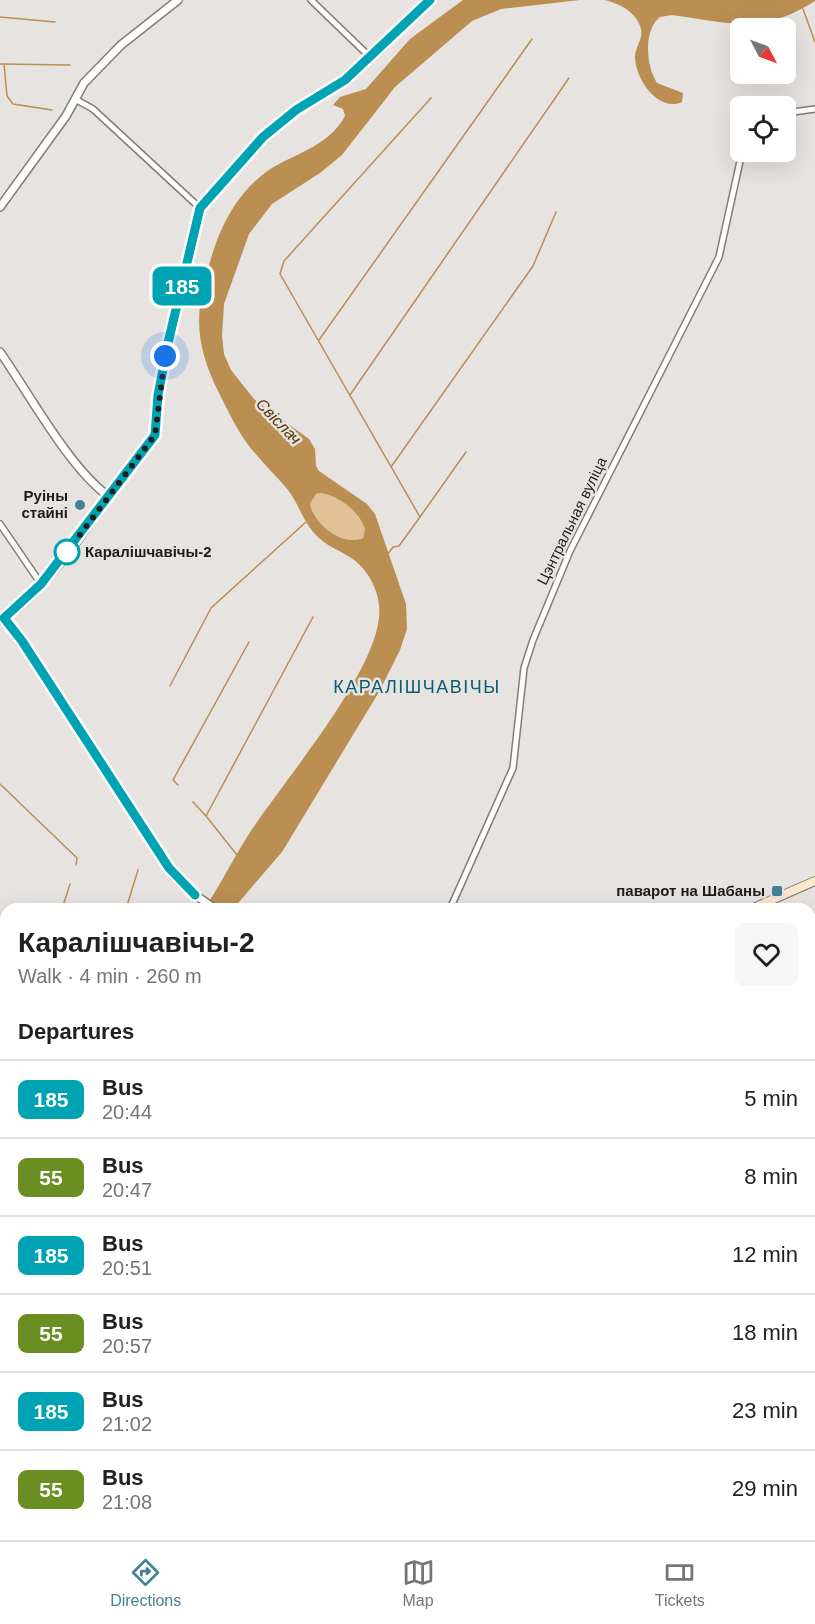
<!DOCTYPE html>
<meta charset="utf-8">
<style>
:root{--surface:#fff;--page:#f6f6f6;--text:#202124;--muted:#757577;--line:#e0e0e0;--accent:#428196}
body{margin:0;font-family:Arial,sans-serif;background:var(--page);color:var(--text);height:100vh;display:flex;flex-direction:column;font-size:22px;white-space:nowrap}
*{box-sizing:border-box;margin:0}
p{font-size:20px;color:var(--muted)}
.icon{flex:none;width:33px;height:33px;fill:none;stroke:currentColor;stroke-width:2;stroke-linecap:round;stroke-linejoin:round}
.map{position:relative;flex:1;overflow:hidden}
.panel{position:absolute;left:0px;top:903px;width:816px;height:638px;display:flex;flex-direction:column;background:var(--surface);border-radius:18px 18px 0 0;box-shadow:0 6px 24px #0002}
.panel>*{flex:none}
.badge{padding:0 12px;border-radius:9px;font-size:21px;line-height:39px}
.needle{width:39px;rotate:131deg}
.fabs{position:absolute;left:730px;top:18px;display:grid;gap:12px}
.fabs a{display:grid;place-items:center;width:66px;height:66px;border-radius:9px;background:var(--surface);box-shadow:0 6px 24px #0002;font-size:30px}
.you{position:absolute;width:30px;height:30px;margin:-15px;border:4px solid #fff;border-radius:50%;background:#1a73e8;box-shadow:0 0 0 9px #1a73e833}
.map>.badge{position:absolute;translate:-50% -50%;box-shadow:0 0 0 3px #fff}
h2{padding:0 18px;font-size:22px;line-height:54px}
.round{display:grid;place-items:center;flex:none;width:63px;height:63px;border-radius:9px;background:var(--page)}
.headline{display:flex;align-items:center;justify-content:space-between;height:102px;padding:0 18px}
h1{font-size:28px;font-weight:600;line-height:45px}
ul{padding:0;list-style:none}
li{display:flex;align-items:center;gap:18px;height:78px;padding:0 18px;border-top:2px solid var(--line)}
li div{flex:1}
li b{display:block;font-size:22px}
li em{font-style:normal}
li .badge{min-width:66px;font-weight:700;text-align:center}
.dock{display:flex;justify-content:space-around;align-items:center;height:84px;border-top:2px solid var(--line);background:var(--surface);font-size:16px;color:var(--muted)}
.dock a{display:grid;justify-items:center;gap:3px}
.dock .current{color:var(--accent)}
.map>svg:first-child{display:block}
.green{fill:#e3c197}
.water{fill:#bb8e52;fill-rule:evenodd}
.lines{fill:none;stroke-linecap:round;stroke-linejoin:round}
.stream{stroke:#bb8e52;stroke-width:1.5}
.minor-casing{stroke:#807d7a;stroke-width:8}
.tertiary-casing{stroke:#807d7a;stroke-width:10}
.secondary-casing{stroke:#807d7a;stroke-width:10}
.minor{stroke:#fff;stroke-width:5}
.tertiary{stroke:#fff;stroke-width:7}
.secondary{stroke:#fde8cc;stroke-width:8}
.rail-casing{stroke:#7a7876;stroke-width:4}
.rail{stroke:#e6e3e0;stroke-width:1.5;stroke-dasharray:4.5;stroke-linecap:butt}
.line-casing{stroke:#fff;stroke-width:14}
.line{stroke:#00a3b4;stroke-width:9}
.walk{stroke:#1f1d1c;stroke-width:6;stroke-dasharray:0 10.8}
.poi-dot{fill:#428196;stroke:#e6e3e0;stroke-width:2}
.stop-dot{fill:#fff;stroke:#00a3b4;stroke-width:3}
.labels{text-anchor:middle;stroke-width:5;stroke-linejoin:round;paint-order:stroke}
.poi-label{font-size:15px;font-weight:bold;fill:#1f1d1c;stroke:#e6e3e0;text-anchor:end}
.street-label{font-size:15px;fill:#1f1d1c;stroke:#e6e3e0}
.stop-label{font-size:15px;font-weight:bold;fill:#1f1d1c;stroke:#e6e3e0;text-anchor:start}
.water-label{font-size:16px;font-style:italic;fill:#563705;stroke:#e6e3e0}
.quarter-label{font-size:18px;letter-spacing:1.5px;fill:#075d73;stroke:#e6e3e0}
</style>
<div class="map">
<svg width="815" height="1540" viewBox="0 0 815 1540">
<rect width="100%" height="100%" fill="#e6e3e0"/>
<path class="green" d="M321,493C339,496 359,511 365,529L363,538C342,547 314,524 310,504L316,494Z
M184,1535V1534L383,1535V1540H185Z"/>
<path class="water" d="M463,0H580L501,9L472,21L395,87L342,155L320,173L272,204L249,234L224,304L222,336L224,354L231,370L254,399L309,439L315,449L316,466L319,471L367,504L375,514L406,604L407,629L400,650L379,692L282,852L233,909H204C221,885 233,858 249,834C284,780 372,679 379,618C382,595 369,568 348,556C337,549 325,545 316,535C303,522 299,504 288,490C275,475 261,461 249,446C237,430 229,413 220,395C191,337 195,307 215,246C226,213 248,180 279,164C304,151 331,142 345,116L343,109L333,105L340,97L366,89L410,39ZM321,493C339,496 359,511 365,529L363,538C342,547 314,524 310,504L316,494Z
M604,0H815V1C762,35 730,23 672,15L660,17C643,30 646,66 657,83L683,93L682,102C658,113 635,78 635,57C635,46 645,38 640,26C635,11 618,3 604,0Z"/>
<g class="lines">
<path class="stream" d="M803,9L815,42
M0,17L55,22
M0,64L70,65
M4,64L7,96L13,104L52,110
M319,340L532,39
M350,395L569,78
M391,467L533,266L556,212
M420,517L466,452
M388,554L393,547L399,546L420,517L280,274L284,261L431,98
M170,686L211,608L306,522
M0,784L77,858L76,865
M178,785L173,780L249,642
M193,802L206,816
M237,855L206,816L313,617
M62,909L70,884
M126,909L138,870
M4,1085L6,1079
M0,1251L6,1218
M34,1534V1540
M181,1534V1540
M94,1540L98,1534"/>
<defs>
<path id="minor" d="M311,0L370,57
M75,99L93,109L200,208
M786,113L815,109
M108,496L155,435L158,395L170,331L200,208L263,137L296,110L336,87L430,0
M0,524L41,584
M450,909L513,768L524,668L533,640L570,551L719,257L742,152"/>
<path id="tertiary" d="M0,207L66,116L84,83L121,45L178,0
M0,352C30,395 68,466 108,496C86,531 37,600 1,620
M4,618L22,641L174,876L187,889L215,909"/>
<path id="secondary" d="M751,909L815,881
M404,1534V1540"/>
</defs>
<use href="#minor" class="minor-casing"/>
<use href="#tertiary" class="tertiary-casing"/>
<use href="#secondary" class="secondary-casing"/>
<use href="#minor" class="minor"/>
<use href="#tertiary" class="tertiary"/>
<use href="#secondary" class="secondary"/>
<defs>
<path id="rail" d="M810,1222L815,1199
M810,1500L815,1530"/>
</defs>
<use href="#rail" class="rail-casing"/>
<use href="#rail" class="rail"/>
</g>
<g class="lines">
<defs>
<path id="line" d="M195,895L169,868L22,641L4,618L41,584L155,435L158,395L168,343L200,208L263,137L296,110L345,80L430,0"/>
</defs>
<use href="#line" class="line-casing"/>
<use href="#line" class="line"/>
<path class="walk" d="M67,552L155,435L165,356"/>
</g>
<g class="poi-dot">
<circle cx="80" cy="505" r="6"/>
<rect x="771" y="885" width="12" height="12" rx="3"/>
</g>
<circle class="stop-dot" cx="67" cy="552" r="12"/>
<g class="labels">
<g class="poi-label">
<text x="68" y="501">Руіны<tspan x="68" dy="17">стайні</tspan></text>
<text x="765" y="896">паварот на Шабаны</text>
</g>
<g class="street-label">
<text transform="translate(572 521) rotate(-64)" y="5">Цэнтральная вуліца</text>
</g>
<g class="stop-label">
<text x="85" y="557">Каралішчавічы-2</text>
</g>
<g class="water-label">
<text transform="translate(279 421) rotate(46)" y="6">Свіслач</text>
</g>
<g class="quarter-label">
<text x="417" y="693">КАРАЛІШЧАВІЧЫ</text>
</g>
</g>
</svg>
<div class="fabs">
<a><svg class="needle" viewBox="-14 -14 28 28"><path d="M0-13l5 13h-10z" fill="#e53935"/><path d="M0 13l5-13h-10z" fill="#757577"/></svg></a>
<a><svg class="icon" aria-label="locate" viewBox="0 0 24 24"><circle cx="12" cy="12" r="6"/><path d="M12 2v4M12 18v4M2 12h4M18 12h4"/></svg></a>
</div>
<div class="you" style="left:165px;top:356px"></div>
<b class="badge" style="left:182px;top:286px;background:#00a3b4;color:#fff">185</b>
<section class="panel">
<div class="headline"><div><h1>Каралішчавічы-2</h1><p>Walk · 4 min · 260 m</p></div><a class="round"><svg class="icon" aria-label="heart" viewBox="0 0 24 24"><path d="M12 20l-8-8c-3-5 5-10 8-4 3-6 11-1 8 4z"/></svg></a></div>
<h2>Departures</h2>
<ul>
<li><span class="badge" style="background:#00a3b4;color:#fff">185</span><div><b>Bus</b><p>20:44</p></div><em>5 min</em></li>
<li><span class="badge" style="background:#6b8e23;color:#fff">55</span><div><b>Bus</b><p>20:47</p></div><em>8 min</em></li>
<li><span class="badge" style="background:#00a3b4;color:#fff">185</span><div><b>Bus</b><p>20:51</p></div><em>12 min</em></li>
<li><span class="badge" style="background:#6b8e23;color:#fff">55</span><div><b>Bus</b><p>20:57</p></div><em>18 min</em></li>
<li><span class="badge" style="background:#00a3b4;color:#fff">185</span><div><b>Bus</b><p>21:02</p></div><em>23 min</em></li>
<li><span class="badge" style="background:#6b8e23;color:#fff">55</span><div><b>Bus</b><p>21:08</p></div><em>29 min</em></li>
</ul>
</section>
</div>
<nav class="dock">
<a class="current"><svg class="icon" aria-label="directions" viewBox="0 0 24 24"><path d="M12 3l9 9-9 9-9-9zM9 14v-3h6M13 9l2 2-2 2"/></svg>Directions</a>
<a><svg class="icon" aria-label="map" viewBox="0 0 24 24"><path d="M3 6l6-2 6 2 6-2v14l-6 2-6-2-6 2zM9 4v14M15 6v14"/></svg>Map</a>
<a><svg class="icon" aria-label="tickets" viewBox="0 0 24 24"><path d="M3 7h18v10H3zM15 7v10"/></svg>Tickets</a>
</nav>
